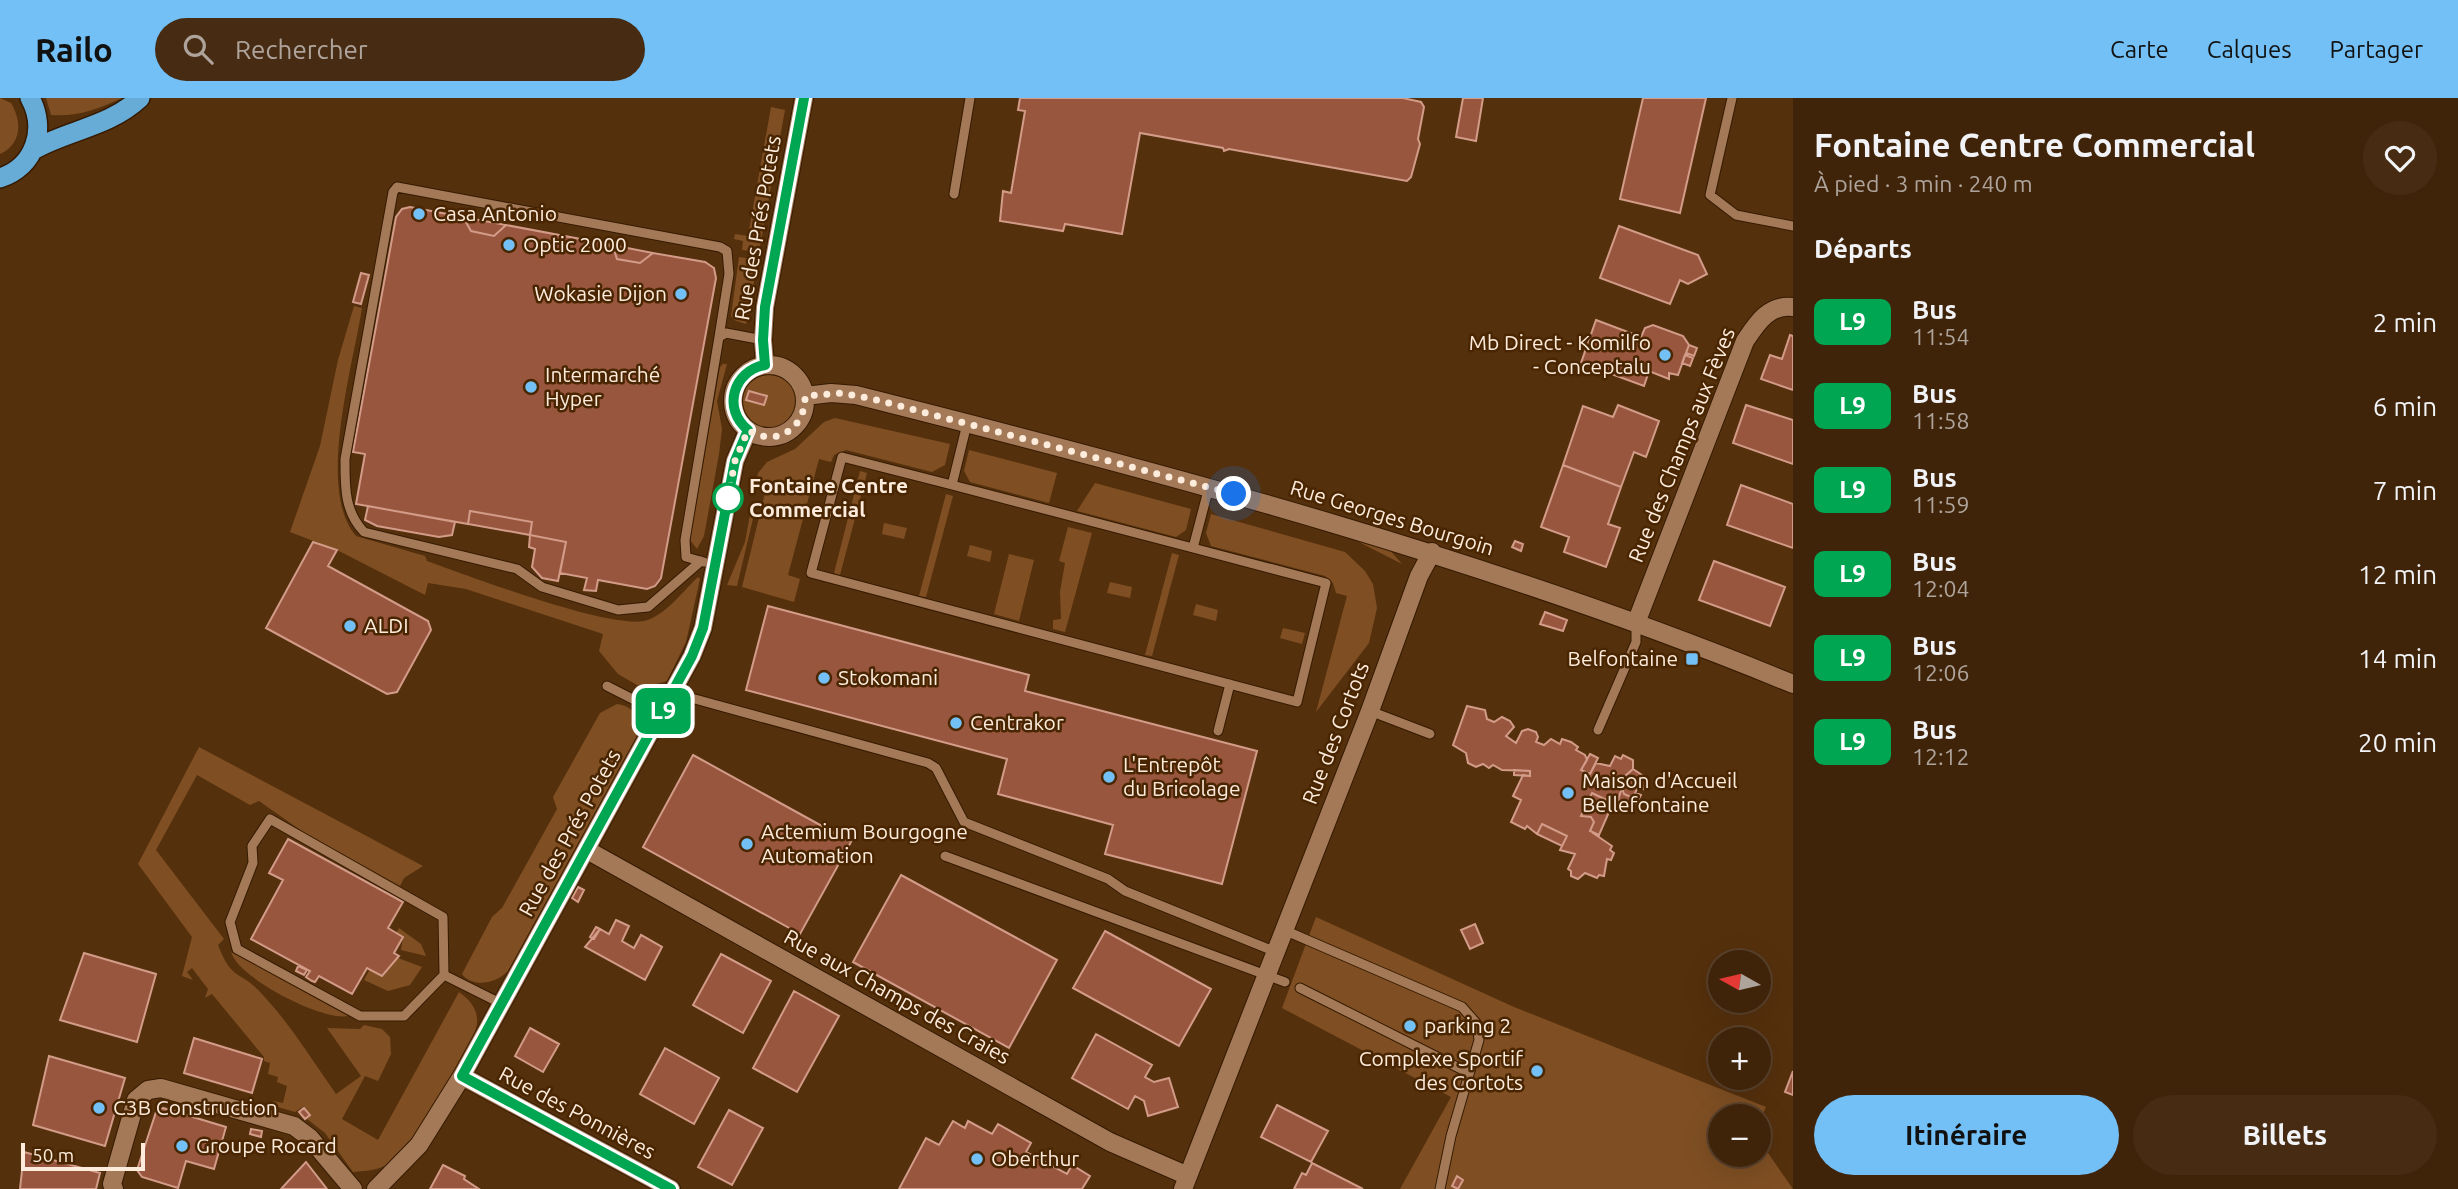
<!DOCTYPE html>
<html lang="fr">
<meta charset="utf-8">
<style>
:root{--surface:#40240a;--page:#472c13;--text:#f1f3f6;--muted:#aea49c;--line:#59412b;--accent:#73c0f6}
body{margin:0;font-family:Ubuntu,sans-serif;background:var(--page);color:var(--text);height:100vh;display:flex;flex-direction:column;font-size:26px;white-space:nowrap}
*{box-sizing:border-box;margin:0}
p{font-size:23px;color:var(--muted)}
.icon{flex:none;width:38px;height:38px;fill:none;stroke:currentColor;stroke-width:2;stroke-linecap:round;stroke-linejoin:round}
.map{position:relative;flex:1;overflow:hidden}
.details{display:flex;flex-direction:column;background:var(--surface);width:665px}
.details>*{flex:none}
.badge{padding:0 14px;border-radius:10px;font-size:24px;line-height:46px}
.needle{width:46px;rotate:278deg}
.buttons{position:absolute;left:1708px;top:852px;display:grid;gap:14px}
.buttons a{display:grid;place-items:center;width:63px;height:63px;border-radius:50%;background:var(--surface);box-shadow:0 7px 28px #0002,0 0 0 2px var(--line);font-size:35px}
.scale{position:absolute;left:21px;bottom:18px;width:124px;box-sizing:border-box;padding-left:7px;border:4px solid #fdebdc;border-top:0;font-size:19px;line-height:24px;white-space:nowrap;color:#fdebdc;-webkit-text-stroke:5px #492601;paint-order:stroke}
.you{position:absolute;width:35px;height:35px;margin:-18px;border:5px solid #fff;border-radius:50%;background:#1a73e8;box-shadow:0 0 0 10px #1a73e833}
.map>.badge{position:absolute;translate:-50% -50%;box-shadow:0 0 0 4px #fff}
h2{padding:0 21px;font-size:26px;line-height:63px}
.round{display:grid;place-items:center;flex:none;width:74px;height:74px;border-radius:37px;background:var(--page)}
.head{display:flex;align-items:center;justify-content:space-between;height:119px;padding:0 21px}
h1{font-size:33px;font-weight:700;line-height:52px}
.action{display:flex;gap:14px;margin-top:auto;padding:14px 21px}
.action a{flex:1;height:80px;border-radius:42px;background:var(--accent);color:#111;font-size:28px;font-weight:700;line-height:80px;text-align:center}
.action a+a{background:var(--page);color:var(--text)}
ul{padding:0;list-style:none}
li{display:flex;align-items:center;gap:21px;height:84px;padding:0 21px}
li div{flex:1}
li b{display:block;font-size:26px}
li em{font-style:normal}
li .badge{min-width:77px;font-weight:700;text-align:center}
header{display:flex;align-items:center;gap:42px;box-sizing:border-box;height:98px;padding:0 35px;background:var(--accent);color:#111}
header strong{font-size:33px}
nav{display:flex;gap:38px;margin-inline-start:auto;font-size:24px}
.search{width:490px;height:63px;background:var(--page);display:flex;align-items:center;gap:18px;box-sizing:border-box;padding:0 24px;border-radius:38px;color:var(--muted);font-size:26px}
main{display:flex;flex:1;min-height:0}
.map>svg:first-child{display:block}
.green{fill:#7f4f23}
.building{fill:#99563e;stroke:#d29c89;stroke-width:2}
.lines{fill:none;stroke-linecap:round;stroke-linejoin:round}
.service-casing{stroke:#351a01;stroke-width:11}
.minor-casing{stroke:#351a01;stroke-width:20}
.trunk-casing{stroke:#351a01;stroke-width:22}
.service{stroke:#a37957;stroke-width:9}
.minor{stroke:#a37957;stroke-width:18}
.trunk{stroke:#66acd7;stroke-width:19}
.line-casing{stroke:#fff;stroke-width:16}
.line{stroke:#00a651;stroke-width:10}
.walk{stroke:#fdebdc;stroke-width:7;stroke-dasharray:0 12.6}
.poi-dot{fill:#73c0f6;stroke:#492601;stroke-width:2.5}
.stop-dot{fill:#fff;stroke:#00a651;stroke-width:3.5}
.labels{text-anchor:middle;stroke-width:5;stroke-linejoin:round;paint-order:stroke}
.poi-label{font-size:21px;fill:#fdebdc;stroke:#492601;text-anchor:start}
.street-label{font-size:21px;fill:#fdebdc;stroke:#492601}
.stop-label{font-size:21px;font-weight:bold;fill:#fdebdc;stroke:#492601;text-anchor:start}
</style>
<header>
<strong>Railo</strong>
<div class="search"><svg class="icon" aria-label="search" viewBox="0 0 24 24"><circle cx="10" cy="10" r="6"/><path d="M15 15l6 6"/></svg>Rechercher</div>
<nav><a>Carte</a><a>Calques</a><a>Partager</a></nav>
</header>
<main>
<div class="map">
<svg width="1793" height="1091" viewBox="0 0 1793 1091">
<rect width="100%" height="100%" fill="#55300d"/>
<path class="green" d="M0,0L11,5C22,23 22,46 0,56Z
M46,0H122C99,11 77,19 51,17Z
M771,9L785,12L759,154L742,152L743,143L734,141L735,136L748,138Z
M739,159L758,162L746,226L734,222L731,218Z
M354,208L362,210C353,268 316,392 356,438L425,458L427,463C469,478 605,530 644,523C664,519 684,492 698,479L700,481L686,544L667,583L642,590L618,576L599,553L603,536L466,491L428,485L425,497L337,452L290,434L320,348L338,262Z
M723,266H727L717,303L722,331L719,356L704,438L697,451L690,442L720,269Z
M742 304a27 27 0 1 1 54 0a27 27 0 1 1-54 0Z
M835,320L950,346L945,367L932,374L846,352L834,357L831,364L819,361L788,477L800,481L794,504L742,489L767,387L756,384L758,375L767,364L795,351L824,324Z
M969,352L1057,375L1049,405L970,384L964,373Z
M860,373L867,375L840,477L834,475Z
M1095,385L1191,411L1186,432L1176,439L1077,413Z
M946,396L953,398L926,499L919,498Z
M751,411L755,412L737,488L727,487L745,444Z
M1211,416L1345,454L1365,473L1373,486L1377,510L1369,545L1316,614L1347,498L1336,495L1333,485L1325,478L1211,448L1206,435Z
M884,425L907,430L904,441L882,436Z
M1068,429L1092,435L1065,534L1053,531V522L1061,521L1060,494L1065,465L1059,463Z
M1353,441L1389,451L1402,466Z
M970,447L992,453L990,464L967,458Z
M1172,455L1179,457L1152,558L1145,557Z
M1009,456L1034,462L1019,523L994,516Z
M1110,484L1132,489L1130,500L1107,495Z
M1196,506L1218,512L1216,523L1193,517Z
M1283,530L1305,535L1302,546L1280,540Z
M617,606C633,608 642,620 639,636L508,873C495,886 473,890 462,876L492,819L502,810L557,711L553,699L600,615Z
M199,649L423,768L404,780L400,788L306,736L259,703L250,707L197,677L156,752L224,841L218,847C233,885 239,871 260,894C289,924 312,962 336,996L361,978L327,930L360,931L364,927L382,931L390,939L391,956L378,983L365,978L342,1021L378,1042L459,894C470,902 478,911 477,925C477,945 411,1048 394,1062C382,1072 367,1073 353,1074L325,1035L307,1021L311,1017L304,1008L295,1014L271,1007L273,1003L283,1005L287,988L277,984L278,979L268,976L270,965L264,963V959L212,896L205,900L208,891L192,870L187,874L193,882L182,878L192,839L138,766Z
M1316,819L1514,909L1766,1009L1759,1024V1018H1720V1057H1759V1042L1793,1091H1400L1451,999L1282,910Z
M399,830L421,846L426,858L401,852L403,839L396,835Z
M231,854L348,918C322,923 238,880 231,854Z
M398,860L422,869L410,887L388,893L364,882L370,871L383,878Z"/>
<path class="building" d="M1020,0H1403L1421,4L1424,9L1418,41L1420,46L1411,79L1407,83L1229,51L1224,53L1223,50L1140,35L1122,136L1065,126L1063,133L1000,123L1003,93L1011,95L1025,13L1018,12Z
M1463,0H1483L1476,43L1456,39Z
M1643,0H1706L1680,115L1620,101Z
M410,109L463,119L471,133L494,138L506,127L607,146L614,152L617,161L640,165L653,155L705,164L714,170L716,180L661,480L655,488L647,491L598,482L596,493L584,492L587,480L560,475L566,444L530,437L532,424L470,413L468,426L356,406L365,356L353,354L396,119L402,111Z
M463,119L506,127L494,138L471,133Z
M1619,128L1698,157L1707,176L1688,186L1680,182L1670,206L1600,180Z
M607,146L653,155L640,165L617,161L614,152Z
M361,175L369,177L361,206L353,204Z
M1596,222L1641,239L1645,230L1653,227L1683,238L1689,247L1678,277L1669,275V281L1649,273L1644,288L1581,265Z
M1790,237L1793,238V292L1761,281L1770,257L1782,261Z
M1689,247L1697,250L1694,258L1686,255Z
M1685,257L1693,260L1690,268L1682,265Z
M749,293L767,298L764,307L746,302Z
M1618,307L1659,323L1646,359L1634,354L1621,389L1563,367L1583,308L1613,319Z
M1746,307L1793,322V366L1733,345Z
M1563,367L1621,389L1608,426L1620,430L1606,469L1564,454L1569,439L1541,429Z
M1741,387L1793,406V450L1727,427Z
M368,408L455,424L452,437L439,439L377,428L365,422Z
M470,413L532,424L530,437L468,426Z
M530,437L566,444L558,483L542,480L532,469L535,451L529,449Z
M1515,443L1523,446L1521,453L1512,449Z
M313,444L337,452L328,468L428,523L431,532L397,594L387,596L266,530Z
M1714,463L1785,489L1770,528L1699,502Z
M768,508L1029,577L1025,593L1257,653L1222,786L1105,756L1113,727L998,696L1007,661L746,592Z
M1545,514L1567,522L1563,533L1540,526Z
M1467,608L1485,612L1487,621L1494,624L1502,619L1510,623L1514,629L1506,638L1516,645L1522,633L1528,631L1536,634L1538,639L1536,644L1544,647L1551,641L1560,646L1562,641L1571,644L1578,649L1576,652L1585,657L1587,662L1581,672L1590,676L1596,665L1610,668L1615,658L1621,661L1623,657L1633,662V671L1625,678L1640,684L1633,700L1624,696L1622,690L1616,707L1592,695L1581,718L1591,719L1594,724L1590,733L1612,748L1610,752L1614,755L1611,762L1607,761L1604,778L1599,777L1597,780L1585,775L1578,781L1571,778V773L1568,771L1575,756L1560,752L1567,738L1542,726L1537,736L1527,728L1525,731L1511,724L1521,702L1513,698L1523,677L1530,678V673L1502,672L1493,667L1489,670L1483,666L1476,669L1468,665L1466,655L1453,647Z
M1590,656L1598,660L1590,676L1581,672Z
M693,657L851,744L800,836L643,749Z
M1633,671L1648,681L1643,691L1638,688L1640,684L1625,678Z
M1514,672L1530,673V678L1514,677Z
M1622,690L1624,696L1633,700L1636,695L1641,697L1636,706L1630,708L1618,702Z
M1592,695L1613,705L1599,737L1590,733L1594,724L1591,719L1581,718Z
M1542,726L1567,738L1562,748L1537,736Z
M288,741L403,804L388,830L403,839L394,855L399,858L382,878L367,870L352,896L319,878L315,884L312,883L306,879L310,873L251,841L283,782L269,775Z
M901,777L1057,862L1009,950L853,864Z
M578,789L584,792L578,804L572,800Z
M616,822L629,828L622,843L634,850L641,837L662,849L645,882L585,849L600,831L609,836Z
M1475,826L1483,845L1470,851L1461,832Z
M596,829L600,831L594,841L590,839Z
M1105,833L1211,891L1179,948L1073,890Z
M84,855L156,876L137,944L60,922Z
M721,856L771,883L743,935L693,907Z
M298,868L307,872L304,877L296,873Z
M794,893L839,918L797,994L753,970Z
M530,930L559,946L543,974L515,958Z
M1096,936L1152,967L1145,979L1154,984L1169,980L1178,1009L1148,1018L1144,1003L1135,998L1128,1011L1072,980Z
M194,940L262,961L252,995L184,975Z
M665,950L719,980L694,1026L640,996Z
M49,958L125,980L105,1048L33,1027Z
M1793,973V997L1785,994Z
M1277,1007L1328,1033L1311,1064L1261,1039Z
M163,1010L226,1029L214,1071L186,1063L178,1090L142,1079L137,1072L156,1014Z
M304,1010L310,1017L305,1021L299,1014Z
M729,1012L763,1030L732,1087L698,1069Z
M953,1023L965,1030L968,1023L992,1036L998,1026L1031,1045L1026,1054L1067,1076L1072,1067L1090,1078L1082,1091H899L926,1040L939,1047Z
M251,1031L262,1033L261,1039L250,1036Z
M24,1054L100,1075L96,1091H20Z
M306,1064L327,1091H281Z
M1312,1065L1363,1091H1294L1302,1075L1306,1077Z
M443,1067L465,1078L464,1081L479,1091H430Z
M1457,1078L1463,1082L1458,1091L1452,1088Z"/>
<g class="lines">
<defs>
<path id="service" d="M1732,0L1710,97L1736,117L1793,128
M954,96L970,0
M967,326L952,387L842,359L811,475L1297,604L1326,485L1193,450L1209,389
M952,387L1193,450
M701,463L648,509L618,512L542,489L517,471L364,434C344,413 345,388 345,361L393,94L397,89L720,149L727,153L729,176L719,239
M704,464L686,459L685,442L719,239L726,235L763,242
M607,588L662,616
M673,595L928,665L936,670L964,724L1108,781L1125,793L1276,854
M1370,613L1430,636
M1598,632L1636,544V525
M1218,633L1230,586
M270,721L443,819L444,877L404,918H360L237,851L230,824L253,765L252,748Z
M945,758L1285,884
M1284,832L1462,909L1477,926L1479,942L1451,1038L1440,1091
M444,877L502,906
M1300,890L1469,975"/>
<path id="minor" d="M733 303a36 36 0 1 1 72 0a36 36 0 1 1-72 0Z
M765,267L763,242L765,209L804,0
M805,298L831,295L856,297C1174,377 1489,461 1793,586
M1636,525L1745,243C1757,225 1769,206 1793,209
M587,752L1110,1044L1188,1078
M462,978L671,1091
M114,1091L112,1086L136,1002L148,992L161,990L294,1028L310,1040L353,1091
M376,1091L419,1047L462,978L692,558L703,530L735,363L748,333
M1183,1091L1370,613L1419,478L1432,454"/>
<path id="trunk" d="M33,52C68,32 109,29 140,0
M0,80C35,69 47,31 30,0"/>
</defs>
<use href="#service" class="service-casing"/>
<use href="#minor" class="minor-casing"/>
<use href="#trunk" class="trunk-casing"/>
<use href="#service" class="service"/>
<use href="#minor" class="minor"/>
<use href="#trunk" class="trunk"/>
</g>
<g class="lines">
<defs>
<path id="line" d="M671,1091L462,978L692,558L703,530L735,363L748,332C722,311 733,273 765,267L763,242L765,209L804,0"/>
</defs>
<use href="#line" class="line-casing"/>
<use href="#line" class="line"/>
<path class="walk" d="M728,400L735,363L748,332C776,350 806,330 805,298L842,295L873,301L1234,396"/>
</g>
<g class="poi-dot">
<circle cx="419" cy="116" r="7"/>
<circle cx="509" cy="147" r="7"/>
<circle cx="681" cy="196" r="7"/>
<circle cx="1665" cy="257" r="7"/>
<circle cx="531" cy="289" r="7"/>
<circle cx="350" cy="528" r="7"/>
<rect x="1685" y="554" width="14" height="14" rx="3.5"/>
<circle cx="824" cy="580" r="7"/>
<circle cx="956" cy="625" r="7"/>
<circle cx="1109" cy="679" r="7"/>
<circle cx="1568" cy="695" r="7"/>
<circle cx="747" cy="746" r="7"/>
<circle cx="1410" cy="928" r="7"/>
<circle cx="1537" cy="973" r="7"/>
<circle cx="99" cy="1010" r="7"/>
<circle cx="182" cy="1048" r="7"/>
<circle cx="977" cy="1061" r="7"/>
</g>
<circle class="stop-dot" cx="728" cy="400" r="14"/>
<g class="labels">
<g class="poi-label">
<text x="433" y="123">Casa Antonio</text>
<text x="523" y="154">Optic 2000</text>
<text x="667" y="203" text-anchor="end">Wokasie Dijon</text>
<text x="1651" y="252" text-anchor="end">Mb Direct - Komilfo<tspan x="1651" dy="24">- Conceptalu</tspan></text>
<text x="545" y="284">Intermarché<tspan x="545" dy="24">Hyper</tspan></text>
<text x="364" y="535">ALDI</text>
<text x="1678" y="568" text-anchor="end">Belfontaine</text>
<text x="838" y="587">Stokomani</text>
<text x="970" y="632">Centrakor</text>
<text x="1123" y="674">L'Entrepôt<tspan x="1123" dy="24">du Bricolage</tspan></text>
<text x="1582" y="690">Maison d'Accueil<tspan x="1582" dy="24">Bellefontaine</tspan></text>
<text x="761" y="741">Actemium Bourgogne<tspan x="761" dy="24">Automation</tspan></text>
<text x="1424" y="935">parking 2</text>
<text x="1523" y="968" text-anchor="end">Complexe Sportif<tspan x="1523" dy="24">des Cortots</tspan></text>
<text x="113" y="1017">C3B Construction</text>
<text x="196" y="1055">Groupe Rocard</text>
<text x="991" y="1068">Oberthur</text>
</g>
<g class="street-label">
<text transform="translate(758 130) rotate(-80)" y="7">Rue des Prés Potets</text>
<text transform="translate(1682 347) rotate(-68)" y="7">Rue des Champs aux Fèves</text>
<text transform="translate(1392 420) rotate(17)" y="7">Rue Georges Bourgoin</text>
<text transform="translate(1336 635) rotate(-69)" y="7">Rue des Cortots</text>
<text transform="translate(570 735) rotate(-61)" y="7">Rue des Prés Potets</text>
<text transform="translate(897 899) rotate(29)" y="7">Rue aux Champs des Craies</text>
<text transform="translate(577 1015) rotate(28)" y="7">Rue des Ponnières</text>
</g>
<g class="stop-label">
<text x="749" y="395">Fontaine Centre<tspan x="749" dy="24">Commercial</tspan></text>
</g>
</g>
</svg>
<div class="buttons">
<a><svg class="needle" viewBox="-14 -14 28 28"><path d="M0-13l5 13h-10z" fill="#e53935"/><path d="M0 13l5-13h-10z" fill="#aea49c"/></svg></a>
<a>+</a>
<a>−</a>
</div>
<div class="scale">50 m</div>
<div class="you" style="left:1234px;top:396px"></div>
<b class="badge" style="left:663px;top:613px;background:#00a651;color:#fff">L9</b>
</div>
<section class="details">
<div class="head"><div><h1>Fontaine Centre Commercial</h1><p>À pied · 3 min · 240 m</p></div><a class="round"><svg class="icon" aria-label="heart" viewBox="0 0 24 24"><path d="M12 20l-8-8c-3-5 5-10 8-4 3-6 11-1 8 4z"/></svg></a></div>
<h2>Départs</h2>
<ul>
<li><span class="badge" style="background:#00a651;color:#fff">L9</span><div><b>Bus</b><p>11:54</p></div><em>2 min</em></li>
<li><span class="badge" style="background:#00a651;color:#fff">L9</span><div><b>Bus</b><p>11:58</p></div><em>6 min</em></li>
<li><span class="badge" style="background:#00a651;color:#fff">L9</span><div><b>Bus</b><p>11:59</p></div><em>7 min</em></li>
<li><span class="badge" style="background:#00a651;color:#fff">L9</span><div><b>Bus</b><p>12:04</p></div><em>12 min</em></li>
<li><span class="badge" style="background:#00a651;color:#fff">L9</span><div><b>Bus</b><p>12:06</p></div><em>14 min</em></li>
<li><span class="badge" style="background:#00a651;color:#fff">L9</span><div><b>Bus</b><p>12:12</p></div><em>20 min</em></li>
</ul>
<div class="action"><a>Itinéraire</a><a>Billets</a></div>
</section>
</main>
